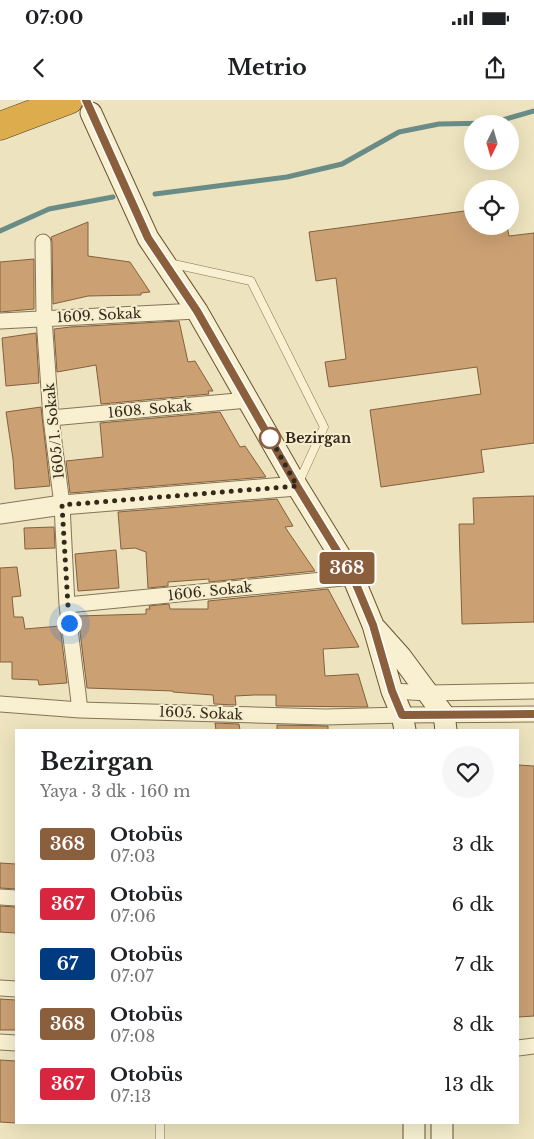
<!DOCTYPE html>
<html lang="tr">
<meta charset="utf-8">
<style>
:root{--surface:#fff;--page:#f6f6f6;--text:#202124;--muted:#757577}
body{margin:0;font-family:"Libre Baskerville",serif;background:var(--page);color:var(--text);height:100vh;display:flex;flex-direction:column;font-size:19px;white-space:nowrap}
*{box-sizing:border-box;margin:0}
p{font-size:16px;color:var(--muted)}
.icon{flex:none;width:28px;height:28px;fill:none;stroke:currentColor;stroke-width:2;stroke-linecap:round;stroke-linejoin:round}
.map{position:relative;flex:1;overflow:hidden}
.side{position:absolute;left:15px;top:629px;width:504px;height:395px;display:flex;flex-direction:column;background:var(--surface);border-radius:0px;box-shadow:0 5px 20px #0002}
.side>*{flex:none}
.badge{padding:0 10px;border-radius:4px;font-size:18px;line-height:32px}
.needle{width:32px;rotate:185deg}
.fabs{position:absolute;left:464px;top:15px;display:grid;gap:10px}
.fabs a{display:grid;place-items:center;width:55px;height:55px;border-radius:50%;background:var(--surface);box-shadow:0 5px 20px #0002;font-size:25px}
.you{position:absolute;width:25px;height:25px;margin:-12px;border:4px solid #fff;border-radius:50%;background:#1a73e8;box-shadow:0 0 0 8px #1a73e833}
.map>.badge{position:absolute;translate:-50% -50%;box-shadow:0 0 0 2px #fff}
.round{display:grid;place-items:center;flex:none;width:52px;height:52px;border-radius:26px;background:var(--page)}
.head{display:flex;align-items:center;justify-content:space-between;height:85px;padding:0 25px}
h1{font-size:24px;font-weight:700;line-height:38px}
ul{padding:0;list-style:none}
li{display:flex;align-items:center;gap:15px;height:60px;padding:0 25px}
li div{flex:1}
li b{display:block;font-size:19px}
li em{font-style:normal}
li .badge{min-width:55px;font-weight:700;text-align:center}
.status{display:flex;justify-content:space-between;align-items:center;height:35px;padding:0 25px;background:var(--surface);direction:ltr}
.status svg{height:14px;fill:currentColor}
header{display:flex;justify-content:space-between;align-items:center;height:65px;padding:0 25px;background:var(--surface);font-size:22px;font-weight:700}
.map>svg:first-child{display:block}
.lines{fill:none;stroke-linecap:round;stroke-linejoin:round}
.stream{stroke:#698c87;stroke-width:5}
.building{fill:#cba174;stroke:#84603d}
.service-casing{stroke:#857457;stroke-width:9}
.minor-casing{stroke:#857457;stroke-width:17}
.tertiary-casing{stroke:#857457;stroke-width:21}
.secondary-casing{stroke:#66553a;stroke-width:23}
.motorway-casing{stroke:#52412c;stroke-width:29}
.service{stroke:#f8f0d1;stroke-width:8}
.minor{stroke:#f8f0d1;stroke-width:15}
.tertiary{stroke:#f8f0d1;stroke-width:19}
.secondary{stroke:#f8f0d1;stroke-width:21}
.motorway{stroke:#ddac4d;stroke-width:28}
.line-casing{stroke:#fff;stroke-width:11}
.line{stroke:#8b5e3c;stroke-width:8}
.walk{stroke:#342a1c;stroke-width:5;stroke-dasharray:0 9}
.stop-dot{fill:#fff;stroke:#8b5e3c;stroke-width:2.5}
.labels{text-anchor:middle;stroke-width:4;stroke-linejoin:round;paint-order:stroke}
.street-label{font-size:14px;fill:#342a1c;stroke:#f5edcd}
.stop-label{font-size:14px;font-weight:bold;fill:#342a1c;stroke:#f5edcd;text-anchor:start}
</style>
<div class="status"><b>07:00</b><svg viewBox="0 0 49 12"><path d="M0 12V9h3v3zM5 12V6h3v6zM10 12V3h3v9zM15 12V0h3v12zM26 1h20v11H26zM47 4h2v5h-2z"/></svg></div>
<header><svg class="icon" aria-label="back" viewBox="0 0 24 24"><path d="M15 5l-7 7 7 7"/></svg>Metrio<svg class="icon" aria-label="share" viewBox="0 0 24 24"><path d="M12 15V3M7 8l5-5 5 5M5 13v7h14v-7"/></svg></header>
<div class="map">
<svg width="534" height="1039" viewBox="0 0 534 1039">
<rect width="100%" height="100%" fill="#ede3be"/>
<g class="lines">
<path class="stream" d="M155,94L287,77L342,64L399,32L439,24L492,23L534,11
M0,131L49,109L113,97"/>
</g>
<path class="building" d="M472,110V126H507L509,136L534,133V343L481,350L484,372L381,387L370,310L481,294L477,267L329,287L325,262L346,259L336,178L316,181L309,132Z
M88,122V156L130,162L150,192L141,193V195L88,196L53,204L52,142L51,137Z
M34,159V209L0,212V162Z
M179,221L188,262L195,261L213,291H208L209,294L101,304L96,265L57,272L54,229L70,227Z
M36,233L39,283L6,286L2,238Z
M41,307L50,386L15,389L13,359L6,312Z
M220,312L240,347L245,346L266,377L70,393L66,361L103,357L100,323Z
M534,396V522L462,524L459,424H474L473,398Z
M277,399L293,426L285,427L315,471L209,482V479L168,482V486L148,488L146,452L135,448L121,449L118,412Z
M54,427L55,448L25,449L24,428Z
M116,450L119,488L78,491L75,454Z
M17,467L21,496L12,497L14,517H23L25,529L60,526L67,583L39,585L38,580L12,579V562H0V468Z
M328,489L359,547L323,549L325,576L358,574L368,607L276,606V595H254L235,596L236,605L214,604L213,595L173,592V591L87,588L78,516L146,514V509H150L149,506L169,504L170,509H208V501Z
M215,623L239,624L240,630H216Z
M277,625L328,626V630H277Z
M518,665L534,666V916L518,917Z
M0,763L16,764V789L0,788Z
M0,806L16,807V833L0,832Z
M0,899L16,900V930H0Z
M0,960L16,961V1023L0,1022Z"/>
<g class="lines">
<defs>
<path id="service" d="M169,163L251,181L324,327L299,382
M160,1039V1022"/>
<path id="minor" d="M43,142L44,218L51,318L62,405L67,505L80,610
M0,221L197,211
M51,318L248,300
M67,505L353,477
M392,591L428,593L534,591
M0,604L80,610L326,617L402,615L534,614
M0,797L16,798
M0,888L16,889
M0,942L16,943
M518,948L534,946"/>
<path id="tertiary" d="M0,414L62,405L297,386"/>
<path id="secondary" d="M91,13L148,138L197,211L297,386L353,477L373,525L392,591L402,615L405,630
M376,529L401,557L444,615L446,630
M414,1022V1039
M442,1039V1022"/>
<path id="motorway" d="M0,26L69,0"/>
</defs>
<use href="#service" class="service-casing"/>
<use href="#minor" class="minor-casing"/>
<use href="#tertiary" class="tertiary-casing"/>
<use href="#secondary" class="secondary-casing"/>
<use href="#motorway" class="motorway-casing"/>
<use href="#service" class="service"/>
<use href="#minor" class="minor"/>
<use href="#tertiary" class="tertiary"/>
<use href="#secondary" class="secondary"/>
<use href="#motorway" class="motorway"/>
</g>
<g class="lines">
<defs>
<path id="line" d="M86,0L148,138L197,211L297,386L353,477L373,525L392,591L402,615L534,614"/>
</defs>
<use href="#line" class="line-casing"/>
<use href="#line" class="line"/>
<path class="walk" d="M69,523L62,405L297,386L268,334L270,338"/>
</g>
<circle class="stop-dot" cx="270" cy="338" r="10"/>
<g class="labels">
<g class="street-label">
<text transform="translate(99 215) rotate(-3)" y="5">1609. Sokak</text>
<text transform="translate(150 309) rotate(-5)" y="5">1608. Sokak</text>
<text transform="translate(54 331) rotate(-96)" y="5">1605/1. Sokak</text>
<text transform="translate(210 491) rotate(-6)" y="5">1606. Sokak</text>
<text transform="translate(201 613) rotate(2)" y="5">1605. Sokak</text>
</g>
<g class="stop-label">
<text x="285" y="343">Bezirgan</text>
</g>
</g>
</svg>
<div class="fabs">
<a><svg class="needle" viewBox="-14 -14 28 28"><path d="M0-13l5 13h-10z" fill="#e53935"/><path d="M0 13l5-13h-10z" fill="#757577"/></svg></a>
<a><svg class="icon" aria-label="locate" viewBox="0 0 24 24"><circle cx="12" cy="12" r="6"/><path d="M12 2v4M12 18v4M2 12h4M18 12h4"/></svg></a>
</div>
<div class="you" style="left:69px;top:523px"></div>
<b class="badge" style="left:347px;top:468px;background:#8b5e3c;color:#fff">368</b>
<section class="side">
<div class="head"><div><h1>Bezirgan</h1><p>Yaya · 3 dk · 160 m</p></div><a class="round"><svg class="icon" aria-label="heart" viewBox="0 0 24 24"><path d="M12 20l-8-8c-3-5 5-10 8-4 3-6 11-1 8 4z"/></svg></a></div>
<ul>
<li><span class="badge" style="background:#8b5e3c;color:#fff">368</span><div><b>Otobüs</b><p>07:03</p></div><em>3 dk</em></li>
<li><span class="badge" style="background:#d7263d;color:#fff">367</span><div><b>Otobüs</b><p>07:06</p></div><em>6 dk</em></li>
<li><span class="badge" style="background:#003b80;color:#fff">67</span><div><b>Otobüs</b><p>07:07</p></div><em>7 dk</em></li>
<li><span class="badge" style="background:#8b5e3c;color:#fff">368</span><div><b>Otobüs</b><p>07:08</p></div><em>8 dk</em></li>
<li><span class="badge" style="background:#d7263d;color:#fff">367</span><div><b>Otobüs</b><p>07:13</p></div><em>13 dk</em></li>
</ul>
</section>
</div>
